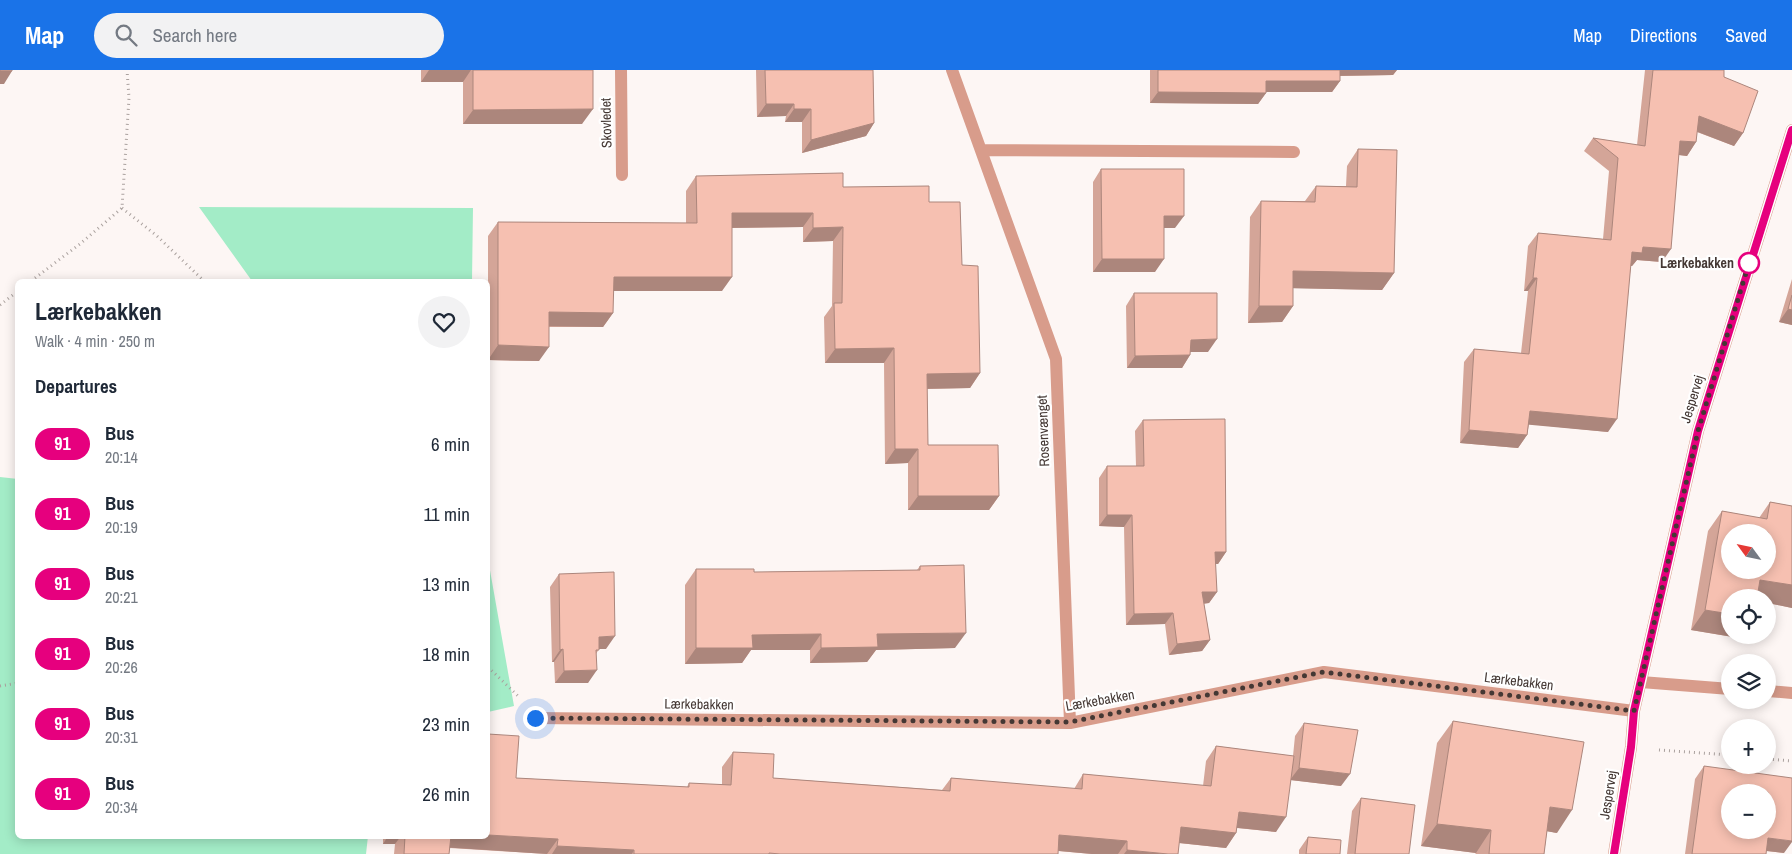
<!DOCTYPE html>
<meta charset="utf-8">
<style>
:root{--surface:#fff;--page:#f2f2f3;--text:#1f2937;--muted:#747a83;--accent:#1a73e8}
body{margin:0;font-family:"Archivo Narrow",sans-serif;background:var(--page);color:var(--text);height:100vh;display:flex;flex-direction:column;font-size:19px;white-space:nowrap}
*{box-sizing:border-box;margin:0}
p{font-size:16px;color:var(--muted)}
.icon{flex:none;width:28px;height:28px;fill:none;stroke:currentColor;stroke-width:2;stroke-linecap:round;stroke-linejoin:round}
.map{position:relative;flex:1;overflow:hidden}
.details{position:absolute;left:15px;top:209px;width:475px;height:560px;display:flex;flex-direction:column;background:var(--surface);border-radius:8px;box-shadow:0 2px 12px #0003}
.details>*{flex:none}
.badge{padding:0 10px;border-radius:16px;font-size:18px;line-height:32px}
.needle{width:32px;rotate:303deg}
.buttons{position:absolute;left:1721px;top:454px;display:grid;gap:10px}
.buttons a{display:grid;place-items:center;width:55px;height:55px;border-radius:50%;background:var(--surface);box-shadow:0 2px 12px #0003;font-size:25px}
.you{position:absolute;width:25px;height:25px;margin:-12px;border:4px solid #fff;border-radius:50%;background:#1a73e8;box-shadow:0 0 0 8px #1a73e833}
.map>.badge{position:absolute;translate:-50% -50%;box-shadow:0 0 0 2px #fff}
h2{padding:0 20px;font-size:19px;line-height:45px}
.round{display:grid;place-items:center;flex:none;width:52px;height:52px;border-radius:26px;background:var(--page)}
.overview{display:flex;align-items:center;justify-content:space-between;height:85px;padding:0 20px}
h1{font-size:24px;font-weight:700;line-height:38px}
ul{padding:0;list-style:none}
li{display:flex;align-items:center;gap:15px;height:70px;padding:0 20px}
li div{flex:1}
li b{display:block;font-size:19px}
li em{font-style:normal}
li .badge{min-width:55px;font-weight:700;text-align:center}
header{display:flex;align-items:center;gap:30px;box-sizing:border-box;height:70px;padding:0 25px;background:var(--accent);color:#fff}
header strong{font-size:24px}
nav{display:flex;gap:28px;margin-inline-start:auto;font-size:18px}
.search{width:350px;height:45px;background:var(--page);display:flex;align-items:center;gap:12px;box-sizing:border-box;padding:0 18px;border-radius:28px;color:var(--muted);font-size:19px}
.map>svg:first-child{display:block}
.green{fill:#a3ecc7}
.lines{fill:none;stroke-linecap:round;stroke-linejoin:round}
.path{stroke:#aaa19e;stroke-width:3;stroke-dasharray:1 4;stroke-linecap:butt}
.service{stroke:#d89c8b;stroke-width:12}
.minor{stroke:#d89c8b;stroke-width:12}
.tertiary{stroke:#d89c8b;stroke-width:12}
.wall{fill:#d4a598}
.shaded-wall{fill:#ac867c}
.building{fill:#f6c0b1;stroke:#ac867c;fill-rule:evenodd}
.line-casing{stroke:#fff;stroke-width:11}
.line{stroke:#e6007e;stroke-width:8}
.walk{stroke:#443834;stroke-width:5;stroke-dasharray:0 9}
.stop-dot{fill:#fff;stroke:#e6007e;stroke-width:2.5}
.labels{text-anchor:middle;stroke-width:4.5;stroke-linejoin:round;paint-order:stroke}
.street-label{font-size:14px;fill:#443834;stroke:#fff}
.stop-label{font-size:14px;font-weight:bold;fill:#443834;stroke:#fff;text-anchor:end}
</style>
<header>
<strong>Map</strong>
<div class="search"><svg class="icon" aria-label="search" viewBox="0 0 24 24"><circle cx="10" cy="10" r="6"/><path d="M15 15l6 6"/></svg>Search here</div>
<nav><a>Map</a><a>Directions</a><a>Saved</a></nav>
</header>
<div class="map">
<svg width="1792" height="784" viewBox="0 0 1792 784">
<rect width="100%" height="100%" fill="#fdf6f4"/>
<path class="green" d="M199,137L473,138L472,211H252Z
M0,407L18,409V766H368L366,784H0Z
M488,489L514,636L488,642Z"/>
<g class="lines">
<path class="path" d="M122,138L157,166L204,211
M31,211L80,174L122,138L129,28L127,0
M0,235L18,221
M488,597L518,626
M0,616L18,613
M1659,680L1730,685
M1768,689L1792,691"/>
<path class="service" d="M1641,612L1730,619
M1768,621L1792,623"/>
<path class="minor" d="M621,0L622,105
M952,0L1056,289L1070,653
M981,80L1294,82
M535,648L1070,653L1324,602L1634,641"/>
<path class="tertiary" d="M1614,784L1631,677L1634,641L1698,361L1792,60"/>
</g>
<path class="wall" d="M421,0H593L582,54H463V12H421Z
M756,0H873L874,53L866,66L802,83V52H785L786,46L757,47Z
M1150,0H1397L1393,5L1340,6V11L1332,22H1266V23L1258,34L1150,33Z
M1645,0H1724V7L1743,63L1734,76L1697,62L1696,72L1687,86L1679,85L1662,192L1637,190L1632,196H1631L1608,362L1529,354L1527,365L1518,378L1460,373L1464,292L1474,279L1521,283L1528,221H1524L1528,176L1538,163L1603,169L1609,101L1584,81L1593,68L1637,75Z
M1358,79L1394,203L1382,220L1293,218V236L1282,252L1248,253L1250,147L1261,131H1305L1316,116H1346L1347,96Z
M1101,99L1175,158H1164L1155,202H1093V112Z
M696,106L843,117L929,132L962,195L980,303L970,318L927,319L928,375L999,426L989,440H908V393L885,394L884,293H825L824,247L832,236L833,171L803,172V157L732,158L722,221H613V243L603,257H549L539,291L488,290V166L498,152L686,153V121Z
M1792,209V255L1779,252Z
M1134,223L1208,282H1190V285L1182,298H1127L1126,236Z
M1143,350L1226,482L1218,494H1215L1217,522L1209,533L1204,534L1210,570L1202,581L1169,585L1165,554L1126,555L1124,457L1099,456V408L1107,396H1136L1135,361Z
M1770,432L1792,436V538L1768,533V528H1730V565H1742L1739,568L1691,560L1708,461L1722,441L1759,448Z
M920,496L955,578L876,580L867,592L810,593V580H751L742,593L685,594V515L696,499L754,502L917,500Z
M559,504L606,579H599L596,584L588,613H555L554,592H552L550,517Z
M1453,651L1557,763L1547,761L1544,784H1475L1476,783L1421,776L1437,673Z
M1304,653L1341,716L1291,710L1276,762L1237,758L1236,763L1226,778L1179,773L1178,784H1092L1058,781V784H547L450,778L449,784H394L395,774H383V766H488L516,708L687,717L689,713L722,715V697L733,682L773,708L942,720L951,708L1074,719L1083,704L1203,716L1206,691L1216,676L1293,686L1295,666Z
M1704,696L1784,783L1766,781V784H1685L1695,709Z
M1361,728L1409,784H1347L1352,741Z
M1308,767L1340,784H1299V780Z"/>
<path class="shaded-wall" d="M429,0H471L463,12H421Z
M1336,0H1397L1393,5L1332,6Z
M0,1H12L4,14H0Z
M1266,11H1340L1332,22H1258Z
M1158,22L1266,23L1258,34L1150,33Z
M766,34H794L786,46L757,47Z
M593,39L582,54H463L473,40Z
M794,39H811L802,52H785Z
M1699,46L1743,63L1734,76L1690,59Z
M874,53L866,66L802,83L811,70Z
M1680,71L1696,72L1687,86L1671,84Z
M732,143H813L803,157L722,158Z
M1164,146H1184L1175,158H1155Z
M843,157L833,171L803,172L813,158Z
M1643,177L1671,179L1662,192L1637,190L1632,196H1623L1632,182Z
M1102,189H1164L1155,202H1093Z
M1293,201L1394,203L1382,220L1282,218Z
M614,207H732L722,221H604Z
M1533,208H1537L1528,221H1524Z
M1259,236H1293L1282,252L1248,253Z
M1788,239L1792,240V255L1779,252Z
M549,242L613,243L603,257L539,256Z
M1217,269L1208,282H1182L1191,270Z
M498,275L549,277L539,291L488,290Z
M894,278L884,293H825L835,279Z
M1190,285L1182,298H1127L1135,286Z
M980,303L970,318L917,319L927,304Z
M1530,341L1617,349L1608,362L1521,354Z
M1469,360L1527,365L1518,378L1460,373Z
M895,379H918L908,393L885,394Z
M918,426H999L989,440H908Z
M1107,445H1132L1124,457L1099,456Z
M1215,482H1226L1218,494H1207Z
M1760,510L1792,515V538L1768,533V528H1748Z
M1202,522H1217L1209,533L1194,534Z
M1705,540L1730,544V565H1742L1739,568L1691,560Z
M1173,543L1165,554L1126,555L1134,544Z
M966,563L955,578L876,580L867,592L810,593L821,578L877,564Z
M821,564L810,580H751L742,593L685,594L696,578L752,565Z
M615,566L606,579H590L599,567Z
M1210,570L1202,581L1169,585L1177,574Z
M563,579L554,592H552L560,580Z
M597,600L588,613H555L564,601Z
M1299,698L1350,704L1341,716L1290,710Z
M1550,737L1572,740L1557,763L1534,759Z
M1239,742L1286,747L1276,762L1229,757Z
M1437,754L1491,760L1476,783L1421,776Z
M1181,757L1236,763L1226,778L1170,772Z
M488,765L558,769L547,784L440,777L448,766H488Z
M1059,765L1127,771L1118,784H1092L1049,780Z
M388,766H401L395,774H383Z
M1768,768L1792,771V772L1784,783L1759,780Z
M557,776L634,780L632,784H552Z
M1127,780L1168,784H1124Z"/>
<path class="building" d="M0,0H12V1H0Z
M473,0H593V39L473,40Z
M765,0H873L874,53L811,70V39H794V34H766Z
M1158,0H1340V11H1266V23L1158,22Z
M1653,0H1724V7L1758,21L1743,63L1699,46L1696,72L1680,71L1671,179L1643,177L1642,183L1632,182L1617,349L1530,341L1527,365L1469,360L1474,279L1529,284L1537,208H1533L1538,163L1611,170L1618,88L1593,68L1645,76Z
M1358,79L1397,80L1394,203L1293,201V236H1259L1261,131L1315,132L1316,116L1357,117Z
M1101,99H1184V146H1164V189H1102Z
M843,103V117L929,116V132H960L962,195L978,196L980,303L927,304L928,375H998L999,426H918V379H895L894,278L835,279L834,233H842L843,157L813,158V143H732V207H614L613,243L549,242V277L498,275V152L697,153L696,106Z
M1134,223H1217V269L1191,270L1190,285L1135,286Z
M1792,225V240L1788,239Z
M1225,349L1226,482H1215L1217,522H1202L1210,570L1177,574L1173,543L1134,544L1132,445H1107V396H1144L1143,350Z
M1770,432L1792,436V515L1760,510L1757,528H1730V544L1705,540L1722,441L1767,449ZM1730,462H1768V500H1730Z
M964,495L966,563L877,564L878,577L821,578V564L752,565L753,578H696V499H754V502L920,500V496Z
M614,502L615,566L599,567V580H596L597,600L564,601L563,579L560,580L559,504Z
M1453,651L1584,672L1572,740L1550,737L1544,784H1489L1491,760L1437,754Z
M1304,653L1358,660L1350,704L1299,698Z
M488,664L519,666L516,708L689,717V713L731,715L733,682L774,684L773,708L950,721L951,708L1082,719L1083,704L1211,716L1216,676L1294,686L1286,747L1239,742L1236,763L1181,757L1178,784H1168L1127,780V771L1059,765L1058,784H780L769,783V784H634V780L557,776L558,769L488,765Z
M1704,696L1792,708V771L1768,768L1766,784H1692ZM1730,722H1768V760H1730Z
M1361,728L1415,735L1409,784H1355Z
M405,766H451L449,784H404Z
M1308,767L1341,770L1340,784H1306Z"/>
<g class="lines">
<defs>
<path id="line" d="M1614,784L1631,677L1634,641L1698,361L1792,60"/>
</defs>
<use href="#line" class="line-casing"/>
<use href="#line" class="line"/>
<path class="walk" d="M535,648L1070,652L1324,602L1634,641L1698,361L1749,193"/>
</g>
<circle class="stop-dot" cx="1749" cy="193" r="10"/>
<g class="labels">
<g class="street-label">
<text transform="translate(606 53) rotate(-91)" y="5">Skovledet</text>
<text transform="translate(1692 329) rotate(-73)" y="5">Jespervej</text>
<text transform="translate(1043 361) rotate(-92)" y="5">Rosenvænget</text>
<text transform="translate(1519 611) rotate(7)" y="5">Lærkebakken</text>
<text transform="translate(1100 630) rotate(-10)" y="5">Lærkebakken</text>
<text transform="translate(699 634) rotate(1)" y="5">Lærkebakken</text>
<text transform="translate(1608 725) rotate(-81)" y="5">Jespervej</text>
</g>
<g class="stop-label">
<text x="1734" y="198">Lærkebakken</text>
</g>
</g>
</svg>
<div class="buttons">
<a><svg class="needle" viewBox="-14 -14 28 28"><path d="M0-13l5 13h-10z" fill="#e53935"/><path d="M0 13l5-13h-10z" fill="#747a83"/></svg></a>
<a><svg class="icon" aria-label="locate" viewBox="0 0 24 24"><circle cx="12" cy="12" r="6"/><path d="M12 2v4M12 18v4M2 12h4M18 12h4"/></svg></a>
<a><svg class="icon" aria-label="layers" viewBox="0 0 24 24"><path d="M12 4l9 5-9 5-9-5zM3 14l9 5 9-5"/></svg></a>
<a>+</a>
<a>−</a>
</div>
<div class="you" style="left:535px;top:648px"></div>
<section class="details">
<div class="overview"><div><h1>Lærkebakken</h1><p>Walk · 4 min · 250 m</p></div><a class="round"><svg class="icon" aria-label="heart" viewBox="0 0 24 24"><path d="M12 20l-8-8c-3-5 5-10 8-4 3-6 11-1 8 4z"/></svg></a></div>
<h2>Departures</h2>
<ul>
<li><span class="badge" style="background:#e6007e;color:#fff">91</span><div><b>Bus</b><p>20:14</p></div><em>6 min</em></li>
<li><span class="badge" style="background:#e6007e;color:#fff">91</span><div><b>Bus</b><p>20:19</p></div><em>11 min</em></li>
<li><span class="badge" style="background:#e6007e;color:#fff">91</span><div><b>Bus</b><p>20:21</p></div><em>13 min</em></li>
<li><span class="badge" style="background:#e6007e;color:#fff">91</span><div><b>Bus</b><p>20:26</p></div><em>18 min</em></li>
<li><span class="badge" style="background:#e6007e;color:#fff">91</span><div><b>Bus</b><p>20:31</p></div><em>23 min</em></li>
<li><span class="badge" style="background:#e6007e;color:#fff">91</span><div><b>Bus</b><p>20:34</p></div><em>26 min</em></li>
</ul>
</section>
</div>
